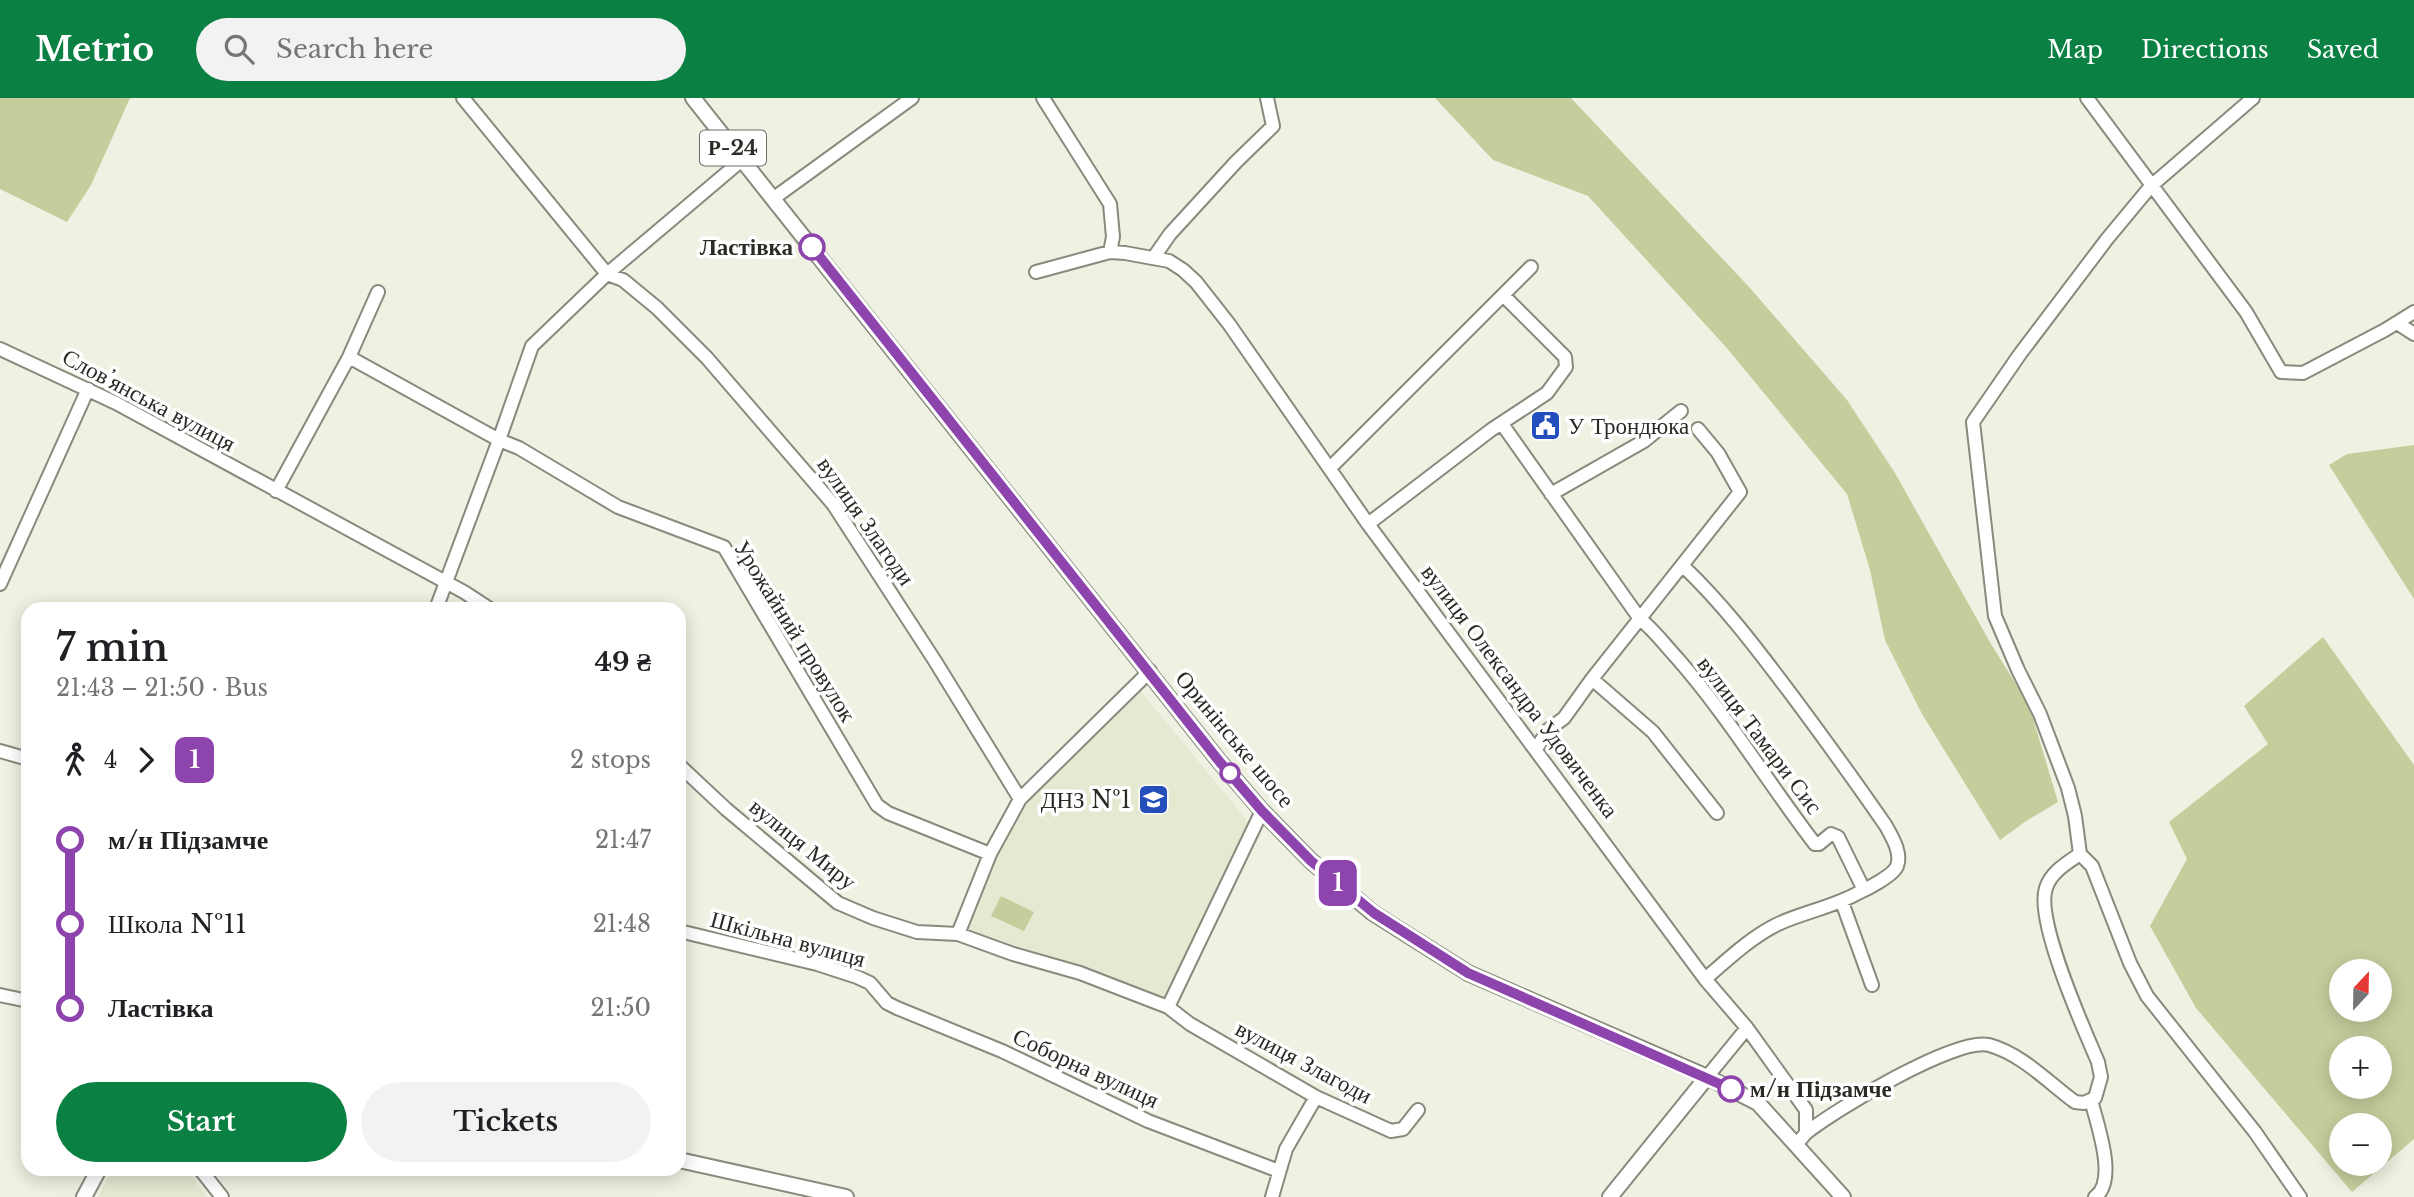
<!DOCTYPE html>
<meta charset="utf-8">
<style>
:root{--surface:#fff;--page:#f2f2f2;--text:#202124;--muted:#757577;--accent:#0b8043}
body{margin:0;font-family:"Libre Baskerville",serif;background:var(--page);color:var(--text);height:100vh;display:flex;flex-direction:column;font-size:26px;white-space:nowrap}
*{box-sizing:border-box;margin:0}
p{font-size:23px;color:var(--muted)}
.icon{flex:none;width:38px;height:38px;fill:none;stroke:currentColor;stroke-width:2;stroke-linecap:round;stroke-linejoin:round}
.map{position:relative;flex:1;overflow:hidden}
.panel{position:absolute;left:21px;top:504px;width:665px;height:574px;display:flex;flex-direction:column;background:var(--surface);border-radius:21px;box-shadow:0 4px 18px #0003}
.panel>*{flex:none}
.badge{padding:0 14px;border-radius:10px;font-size:24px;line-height:46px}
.needle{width:46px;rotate:22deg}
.buttons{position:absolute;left:2329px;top:861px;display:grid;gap:14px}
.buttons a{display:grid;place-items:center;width:63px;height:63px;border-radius:50%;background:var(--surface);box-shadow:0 4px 18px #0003;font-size:35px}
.map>.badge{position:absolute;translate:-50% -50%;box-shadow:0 0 0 4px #fff}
.legs{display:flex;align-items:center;gap:10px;height:77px;padding:0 35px;font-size:23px}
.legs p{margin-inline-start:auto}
.headline{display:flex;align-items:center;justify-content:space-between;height:119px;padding:0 35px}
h1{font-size:38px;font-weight:600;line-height:52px}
.primary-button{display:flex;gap:14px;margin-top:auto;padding:14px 35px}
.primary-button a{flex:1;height:80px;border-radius:42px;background:var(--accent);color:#fff;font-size:28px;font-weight:600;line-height:80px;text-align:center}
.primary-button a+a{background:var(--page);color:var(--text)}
ul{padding:0 35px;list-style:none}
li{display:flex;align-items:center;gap:24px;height:84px;font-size:26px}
li i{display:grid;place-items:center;width:10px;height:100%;margin:0 9px;background:currentColor}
li i::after{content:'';width:18px;height:18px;margin:-9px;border:5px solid;border-radius:50%;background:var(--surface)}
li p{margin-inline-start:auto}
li:first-child i{background:linear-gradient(#0000 50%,currentColor 0)}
li:last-child i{background:linear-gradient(currentColor 50%,#0000 0)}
header{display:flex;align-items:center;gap:42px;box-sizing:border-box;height:98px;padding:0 35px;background:var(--accent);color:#fff}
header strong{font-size:33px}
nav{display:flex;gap:38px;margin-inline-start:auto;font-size:24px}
.search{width:490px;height:63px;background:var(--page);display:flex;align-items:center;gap:18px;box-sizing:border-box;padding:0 24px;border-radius:38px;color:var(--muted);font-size:26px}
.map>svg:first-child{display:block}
.built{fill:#e5e9d2}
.green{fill:#c6cd9c;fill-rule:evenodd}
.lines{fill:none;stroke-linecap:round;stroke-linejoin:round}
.minor-casing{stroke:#888a7c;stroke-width:16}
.major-casing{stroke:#888a7c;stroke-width:18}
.minor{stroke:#fff;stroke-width:12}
.major{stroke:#fff;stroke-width:14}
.line-1-casing{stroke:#fff;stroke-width:16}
.line-1{stroke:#8e44ad;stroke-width:10}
.stop-1-dot{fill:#fff;stroke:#8e44ad;stroke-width:3.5}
.labels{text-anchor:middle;stroke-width:7;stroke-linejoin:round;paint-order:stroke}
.shield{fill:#fff;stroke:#6a6b66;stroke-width:2}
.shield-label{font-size:21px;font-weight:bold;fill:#2a2b25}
.stop-label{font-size:23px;font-weight:bold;fill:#2a2b25;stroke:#fff;text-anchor:end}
.street-label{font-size:23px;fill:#2a2b25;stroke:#fff}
.poi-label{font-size:23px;fill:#2a2b25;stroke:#fff;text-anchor:start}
</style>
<header>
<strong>Metrio</strong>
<div class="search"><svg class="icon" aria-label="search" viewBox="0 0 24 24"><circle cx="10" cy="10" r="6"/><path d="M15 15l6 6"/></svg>Search here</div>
<nav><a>Map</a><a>Directions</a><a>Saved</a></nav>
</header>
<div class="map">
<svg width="2414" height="1099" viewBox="0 0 2414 1099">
<rect width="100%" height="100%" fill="#eff1e2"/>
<path class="built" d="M1139,591L1250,726L1164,906L965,833L995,758L1024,704Z
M113,1071H186L207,1099H98Z"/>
<path class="green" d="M0,0H130L91,87L67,124L0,91Z
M1435,0H1571L1750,190L1847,302L1895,375L1991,546L2029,607L2058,704L2026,723L2000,742L1922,616L1885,542L1870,472L1847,396L1726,249L1588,98L1493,62Z
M2414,347V501L2329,367L2347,356Z
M2323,539L2414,667V1041L2352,1094L2196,910L2150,828L2187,761L2169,724L2268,646L2244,608ZM2342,873H2380V912H2342ZM2380,950V989H2342V950ZM2380,1027V1066H2342V1027Z
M1001,798L1034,814L1024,833L991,818Z"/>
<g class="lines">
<defs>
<path id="minor" d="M463,0L607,176L623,182L657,210L707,260L833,406L935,563L1020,701
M1043,0L1110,106L1113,139L1110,154
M2087,0L2246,214L2281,274L2303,275L2385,232L2414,214
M2253,0L2151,88L2107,141L2020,256L1973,324L1995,518L2018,572L2040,616L2068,690L2075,718L2080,756L2092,768L2130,865L2147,898L2255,1034L2300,1099
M774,100L912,0
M1154,159L1170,136L1236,64L1273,28L1267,0
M1036,174L1110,154L1125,155L1169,163L1183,172L1196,184L1229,226L1368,426L1439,522L1705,881L1747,930L1806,1012V1035L1796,1047
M2397,225L2414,236
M0,251L116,305L464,494L490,511
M349,259L499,342L519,350L618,409L724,449L877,707L888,715L990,756
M1502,326L1640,521C1654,532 1665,547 1677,560C1728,618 1768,685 1815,746H1819L1831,736L1838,739L1864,792
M1330,370L1531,169
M276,393L349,259L378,194
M1551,396L1644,343L1681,313
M1368,426L1491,332L1547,295L1566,269L1565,259L1503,197
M1683,468C1724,507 1757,551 1791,596C1823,639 1855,683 1886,728C1892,739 1902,755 1897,768C1894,777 1867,791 1858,795C1833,809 1804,814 1778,826C1751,839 1727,862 1705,881
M0,486L88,291
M436,511L499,342L532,248L607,176L742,62
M1592,581L1653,634L1717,715
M1536,651L1548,632L1564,620L1592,581L1740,394L1718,355L1698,331
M0,653L28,661
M679,667L726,711L838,805L873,820L917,834L958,836L1013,856L1080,875L1168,909L1190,926L1316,999L1391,1033L1403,1031L1418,1012
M1842,804L1872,887
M679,833L817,866L857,879L870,885L887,905L897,910L1002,953L1148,1023L1279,1073
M958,836L990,756L1020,701L1150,573
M0,897L28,903
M1168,909L1262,713
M1707,979L1747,930
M2091,1002C2097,1026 2118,1083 2095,1099
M1806,1035C1835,1012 1955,939 1989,947C2022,956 2049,985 2075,1004L2084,1005L2095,1000L2101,979L2098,964C2083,929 2035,822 2046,790C2051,774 2067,765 2080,756
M200,1071L222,1099
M1272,1099L1286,1051L1316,999"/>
<path id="major" d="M693,0L1219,663L1262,713L1311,763L1373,815L1468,875L1707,979L1758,1005L1843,1099
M679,1062L846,1099
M84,1099L99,1071
M1610,1099L1707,979"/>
</defs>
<use href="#minor" class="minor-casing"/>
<use href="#major" class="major-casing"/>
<use href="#minor" class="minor"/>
<use href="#major" class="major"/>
</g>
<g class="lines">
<defs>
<path id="line-1" d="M812,149L1219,663L1262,713L1311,763L1374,815L1468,875L1731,991"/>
</defs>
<use href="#line-1" class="line-1-casing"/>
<use href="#line-1" class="line-1"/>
</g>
<defs>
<symbol id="civic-square" viewBox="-11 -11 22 22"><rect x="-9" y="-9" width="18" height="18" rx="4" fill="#234ebc" stroke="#fff"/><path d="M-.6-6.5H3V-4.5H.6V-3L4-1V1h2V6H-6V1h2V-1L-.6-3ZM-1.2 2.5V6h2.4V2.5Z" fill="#fff"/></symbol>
<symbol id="school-square" viewBox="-11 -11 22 22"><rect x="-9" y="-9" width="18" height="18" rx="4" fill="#234ebc" stroke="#fff"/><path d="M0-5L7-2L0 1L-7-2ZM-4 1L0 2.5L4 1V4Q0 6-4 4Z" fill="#fff"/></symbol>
</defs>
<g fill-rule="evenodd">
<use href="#civic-square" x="1528" y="310" width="35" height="35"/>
<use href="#school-square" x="1136" y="684" width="35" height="35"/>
</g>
<g class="stop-1-dot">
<circle cx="812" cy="149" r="12"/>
<circle cx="1230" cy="675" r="9"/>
<circle cx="1731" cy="991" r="12"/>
</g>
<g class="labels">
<rect class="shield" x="700" y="32.5" width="66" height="35" rx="5"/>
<g class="shield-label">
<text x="733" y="57">Р-24</text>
</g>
<g class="stop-label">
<text x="793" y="157">Ластівка</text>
<text x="1750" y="999" text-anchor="start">м/н Підзамче</text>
</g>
<g class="street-label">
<text transform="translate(149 302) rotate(28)" y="8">Словʼянська вулиця</text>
<text transform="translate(866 423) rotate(55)" y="8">вулиця Злагоди</text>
<text transform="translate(795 533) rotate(58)" y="8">Урожайний провулок</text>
<text transform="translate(1520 593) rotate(53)" y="8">вулиця Олександра Удовиченка</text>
<text transform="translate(1760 637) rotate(53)" y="8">вулиця Тамари Сис</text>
<text transform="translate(1235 641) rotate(50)" y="8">Оринінське шосе</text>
<text transform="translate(803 746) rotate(39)" y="8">вулиця Миру</text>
<text transform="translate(788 841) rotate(15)" y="8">Шкільна вулиця</text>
<text transform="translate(1304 964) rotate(28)" y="8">вулиця Злагоди</text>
<text transform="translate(1086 970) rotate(25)" y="8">Соборна вулиця</text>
</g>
<g class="poi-label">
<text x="1568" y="336">У Трондюка</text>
<text x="1131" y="710" text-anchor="end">ДНЗ №1</text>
</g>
</g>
</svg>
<div class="buttons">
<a><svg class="needle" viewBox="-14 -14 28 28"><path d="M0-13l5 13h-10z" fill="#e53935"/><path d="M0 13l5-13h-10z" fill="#757577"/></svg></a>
<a>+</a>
<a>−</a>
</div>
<b class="badge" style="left:1338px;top:785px;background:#8e44ad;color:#fff">1</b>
<section class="panel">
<div class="headline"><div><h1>7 min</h1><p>21:43 – 21:50 · Bus</p></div><b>49 ₴</b></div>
<div class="legs"><svg class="icon" aria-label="walk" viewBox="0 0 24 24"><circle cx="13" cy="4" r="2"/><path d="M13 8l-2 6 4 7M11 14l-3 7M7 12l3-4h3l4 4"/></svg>4<svg class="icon" aria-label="forward" viewBox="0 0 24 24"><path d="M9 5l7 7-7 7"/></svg><b class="badge" style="background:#8e44ad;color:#fff">1</b><p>2 stops</p></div>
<ul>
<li><i style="color:#8e44ad"></i><b>м/н Підзамче</b><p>21:47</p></li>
<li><i style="color:#8e44ad"></i><span>Школа №11</span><p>21:48</p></li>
<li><i style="color:#8e44ad"></i><b>Ластівка</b><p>21:50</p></li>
</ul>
<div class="primary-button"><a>Start</a><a>Tickets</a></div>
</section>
</div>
